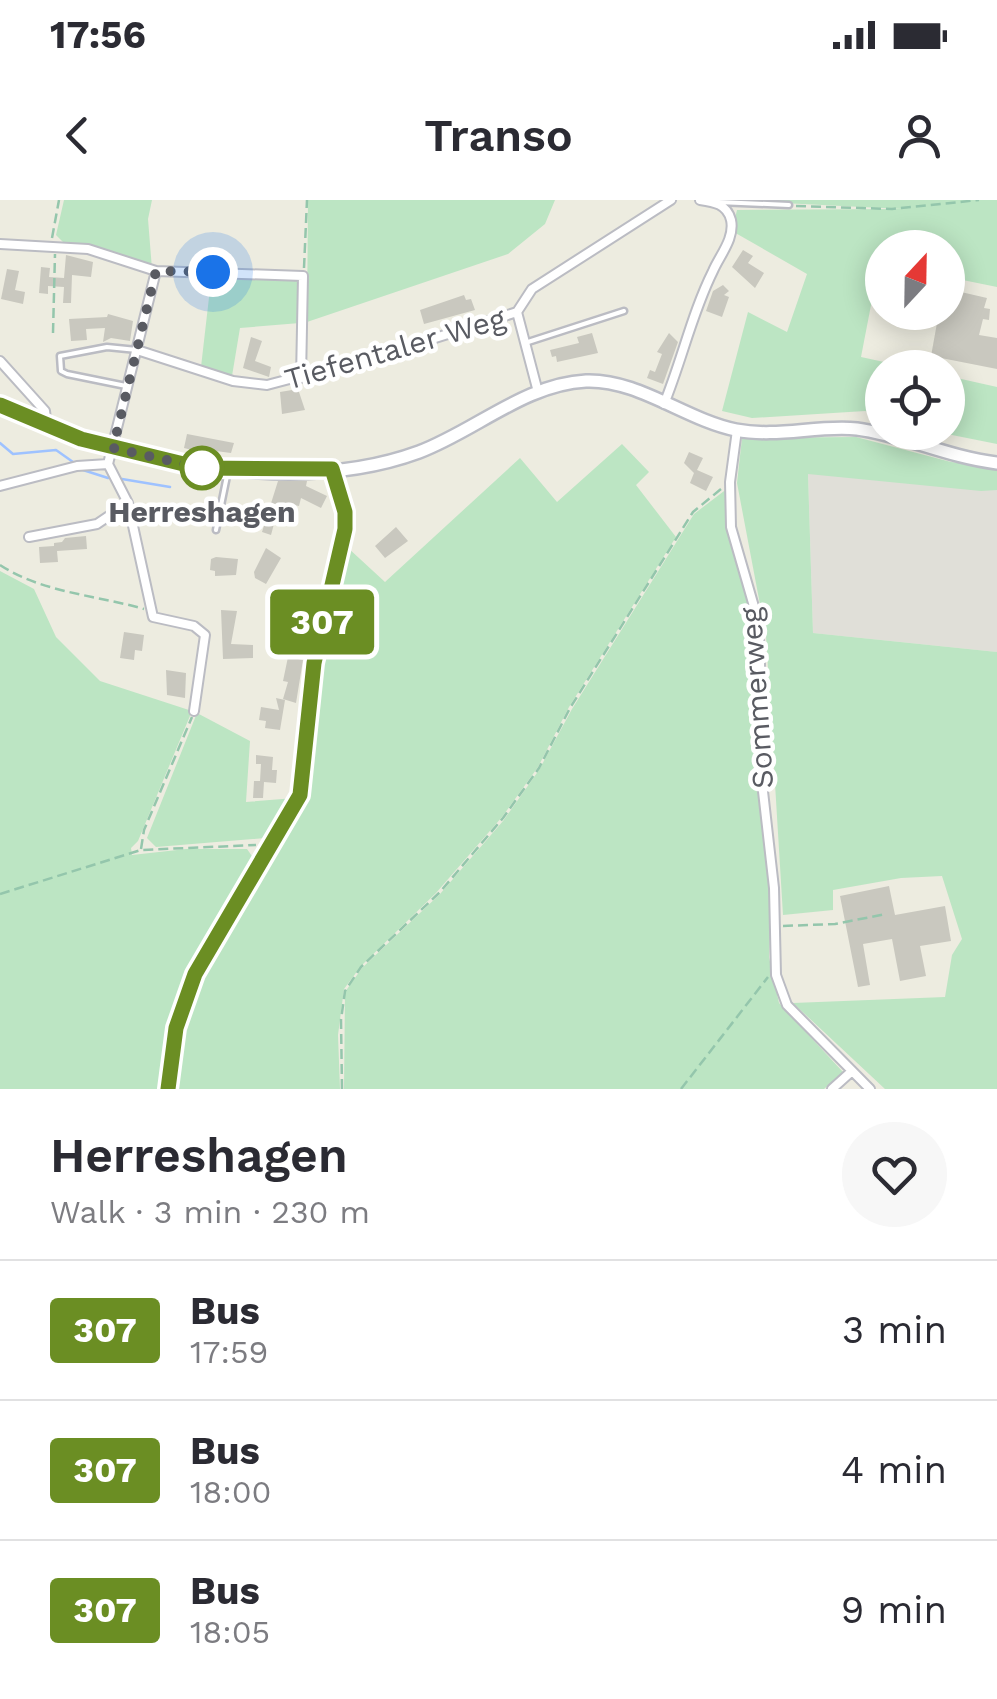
<!DOCTYPE html>
<meta charset="utf-8">
<style>
:root{--surface:#fff;--page:#f7f7f7;--text:#2b2b33;--muted:#7c7c81;--line:#e1e1e2}
body{margin:0;font-family:"Work Sans",sans-serif;background:var(--page);color:var(--text);height:100vh;display:flex;flex-direction:column;font-size:38px;white-space:nowrap}
*{box-sizing:border-box;margin:0}
p{font-size:32px;color:var(--muted)}
.icon{flex:none;width:55px;height:55px;fill:none;stroke:currentColor;stroke-width:2;stroke-linecap:round;stroke-linejoin:round}
.map{position:relative;height:889px;overflow:hidden}
.sheet{display:flex;flex-direction:column;background:var(--surface);flex:1}
.sheet>*{flex:none}
.badge{padding:0 20px;border-radius:8px;font-size:35px;line-height:65px}
.needle{width:65px;rotate:22deg}
.tools{position:absolute;left:865px;top:30px;display:grid;gap:20px}
.tools a{display:grid;place-items:center;width:100px;height:100px;border-radius:50%;background:var(--surface);box-shadow:0 5px 25px #0003;font-size:50px}
.you{position:absolute;width:50px;height:50px;margin:-25px;border:8px solid #fff;border-radius:50%;background:#1a73e8;box-shadow:0 0 0 15px #1a73e833}
.map>.badge{position:absolute;translate:-50% -50%;box-shadow:0 0 0 5px #fff}
.round{display:grid;place-items:center;flex:none;width:105px;height:105px;border-radius:52px;background:var(--page)}
.headline{display:flex;align-items:center;justify-content:space-between;height:170px;padding:0 50px}
h1{font-size:48px;font-weight:600;line-height:75px}
ul{padding:0;list-style:none}
li{display:flex;align-items:center;gap:30px;height:140px;padding:0 50px;border-top:2px solid var(--line)}
li div{flex:1}
li b{display:block;font-size:38px}
li em{font-style:normal}
li .badge{min-width:110px;font-weight:700;text-align:center}
.status{display:flex;justify-content:space-between;align-items:center;height:70px;padding:0 50px;background:var(--surface);direction:ltr}
.status svg{height:28px;fill:currentColor}
header{display:flex;justify-content:space-between;align-items:center;height:130px;padding:0 50px;background:var(--surface);font-size:45px;font-weight:600}
.map>svg:first-child{display:block}
.industrial{fill:#e0dfd8}
.green{fill:#bce5c3}
.lines{fill:none;stroke-linecap:round;stroke-linejoin:round}
.stream{stroke:#9ec2ff;stroke-width:2.5}
.building{fill:#c9c8bf}
.service-casing{stroke:#bbbcc3;stroke-width:9}
.minor-casing{stroke:#bbbcc3;stroke-width:12}
.tertiary-casing{stroke:#bbbcc3;stroke-width:15}
.secondary-casing{stroke:#bbbdc5;stroke-width:16}
.path{stroke:#94c6ac;stroke-width:2.5;stroke-dasharray:10 5;stroke-linecap:butt}
.service{stroke:#fff;stroke-width:4}
.minor{stroke:#fff;stroke-width:8}
.tertiary{stroke:#fff;stroke-width:10}
.secondary{stroke:#fff;stroke-width:11}
.line-casing{stroke:#fff;stroke-width:22}
.line{stroke:#6b8e23;stroke-width:15}
.walk{stroke:#595b62;stroke-width:10;stroke-dasharray:0 18}
.stop-dot{fill:#fff;stroke:#6b8e23;stroke-width:5}
.labels{text-anchor:middle;stroke-width:9;stroke-linejoin:round;paint-order:stroke}
.street-label{font-size:30px;fill:#595b62;stroke:#fff}
.stop-label{font-size:30px;font-weight:bold;fill:#595b62;stroke:#fff}
</style>
<div class="status"><b>17:56</b><svg viewBox="0 0 49 12"><path d="M0 12V9h3v3zM5 12V6h3v6zM10 12V3h3v9zM15 12V0h3v12zM26 1h20v11H26zM47 4h2v5h-2z"/></svg></div>
<header><svg class="icon" aria-label="back" viewBox="0 0 24 24"><path d="M15 5l-7 7 7 7"/></svg>Transo<svg class="icon" aria-label="person" viewBox="0 0 24 24"><circle cx="12" cy="8" r="4"/><path d="M4 21q1-7 8-7t8 7"/></svg></header>
<div class="map">
<svg width="997" height="889" viewBox="0 0 997 889">
<rect width="100%" height="100%" fill="#edece0"/>
<path class="industrial" d="M808,273L997,290V452L813,433Z"/>
<path class="green" d="M64,0H152L148,19L152,69L88,44L63,42L56,35Z
M308,0H555L545,24L508,54L307,122Z
M719,0H997V87L948,77V48H882L861,157L907,167L882,168V216L865,211L752,218L722,211L748,112L787,132L807,74L732,31L737,10L902,9Z
M276,78L299,80L300,123L240,128L232,176L201,167L211,80Z
M948,176L997,187V244L942,233L948,232Z
M856,237L951,262L997,267V290L981,291L808,274L813,433L997,452V889H885L793,803L945,797L952,755L962,739L942,676L901,678L833,690V710L783,715L766,436L737,283L742,238Z
M622,244L649,272L636,285L676,337L569,507L538,567L502,617L436,693L361,766L344,789L338,835L340,889H172L175,851L187,805L210,754L304,596L326,421L347,347L385,382L520,258L557,302Z
M728,288L756,428L758,566L772,687L769,757L779,803L843,872L824,889H344L345,792L362,768L440,694L503,621L539,570L572,509L694,314Z
M0,371L34,389L56,437L100,481L192,511L138,641L131,648L132,655L186,649H247L254,659C240,691 220,717 203,747C178,790 163,839 163,889H0Z
M197,513L250,541L246,602L295,598L265,638L156,647L147,638Z"/>
<g class="lines">
<path class="stream" d="M0,243L13,254L56,250L73,262
M83,270L108,278
M122,279L170,287"/>
</g>
<path class="building" d="M743,50L753,56L748,63L764,73L755,88L732,67Z
M66,55L93,62L91,77L72,75L71,103H63L64,87L48,86V94L39,93L41,67L50,68L49,77L64,78Z
M7,69L19,71L15,90L25,92L23,104L1,99Z
M723,85L729,91L724,95L729,97L722,117L706,111L713,91Z
M948,89L987,98L984,108L990,109L989,120L983,119L979,135L997,138V169L931,156L939,112H948Z
M464,95L466,100L471,99L475,110L424,124L420,110Z
M108,114L133,121L130,141L111,138L103,142L105,128L86,129L87,140L71,141L69,119L107,117Z
M592,133L598,153L557,162L556,156L552,157L550,150L579,143L577,137Z
M669,133L678,142L663,184L647,178L650,170L655,172L662,154L657,152Z
M251,137L262,141L255,161L271,167L269,177L243,168Z
M298,189L305,210L282,214L280,192Z
M187,234L234,243L231,253L208,250V254L184,248Z
M689,252L703,258L697,270L713,277L706,291L690,283L694,273L684,263Z
M278,281H307L306,286L327,296L321,308L301,298L299,306L289,304L283,326L274,324L271,335L262,332Z
M396,327L408,341L385,358L375,346Z
M86,336L87,349L57,351L58,362L40,363L39,347L54,346V343L62,342L65,338Z
M266,348L281,358L266,384L255,378L254,372Z
M216,357L238,359L236,375L215,376V371L210,370L211,359Z
M278,391L301,392V404H311V415H306L305,445L297,444L294,458L288,457L303,460L296,503L283,499L288,482L283,481L288,457L283,456L284,444H289L290,424H285V414H277Z
M221,410L237,411L231,444L253,445V458L223,459Z
M124,432L144,435L142,451L135,450L134,460L120,458Z
M166,470L186,473L185,498L167,495Z
M276,498L285,500L280,530L265,528L266,521L259,520L261,507L279,510Z
M256,555L273,557L272,570H277L276,583L264,582L263,598H253L254,581H260L261,564H256Z
M889,686L895,715L945,706L951,741L920,746L926,776L900,781L892,739L863,744L870,785L858,787L840,696Z"/>
<g class="lines">
<defs>
<path id="service" d="M718,2L789,5
M525,143L624,111
M126,186L67,174L61,171L60,156L107,147L137,150
M216,330L228,271"/>
<path id="minor" d="M0,44L88,49L156,71L303,76L301,178
M156,71L108,264L128,303L153,417L194,426L205,435L194,511
M517,112L532,89L671,0
M137,150L233,181L267,185L388,153L517,112L538,192
M0,161L45,211L47,227
M664,204C682,160 692,113 713,71C720,55 735,38 731,20C727,4 714,2 700,0
M737,230L730,282L731,327L755,410L760,448V565L774,688L776,775L787,805L870,889
M0,286L77,266L108,264
M29,337L97,324L128,303
M832,889L852,871"/>
<path id="tertiary" d="M168,889L176,827L195,774L300,595L309,488L345,329V312L332,269"/>
<path id="secondary" d="M0,205C117,261 294,298 419,252C475,231 525,184 586,181C638,179 686,220 736,230C777,238 817,225 857,229C904,235 947,257 997,263"/>
</defs>
<use href="#service" class="service-casing"/>
<use href="#minor" class="minor-casing"/>
<use href="#tertiary" class="tertiary-casing"/>
<use href="#secondary" class="secondary-casing"/>
<path class="path" d="M796,6L892,9L979,0
M52,38L59,0
M304,68L307,0
M53,133L55,54
M0,365C43,393 96,395 144,409
M141,649L144,630L192,517
M0,694L141,650L256,645
M783,726L835,724L886,714
M342,889L341,820L345,791L361,767L440,692L503,618L539,568L570,508L693,312L721,289
M681,889L768,777"/>
<use href="#service" class="service"/>
<use href="#minor" class="minor"/>
<use href="#tertiary" class="tertiary"/>
<use href="#secondary" class="secondary"/>
</g>
<g class="lines">
<defs>
<path id="line" d="M0,205L81,239L200,268L332,269L345,312V329L314,463L300,595L195,774L176,828L168,889"/>
</defs>
<use href="#line" class="line-casing"/>
<use href="#line" class="line"/>
<path class="walk" d="M202,268L113,248L156,71L213,72"/>
</g>
<circle class="stop-dot" cx="202" cy="268" r="20"/>
<g class="labels">
<g class="street-label">
<text transform="translate(395 149) rotate(-16)" y="10">Tiefentaler Weg</text>
<text transform="translate(757 498) rotate(-94)" y="10">Sommerweg</text>
</g>
<g class="stop-label">
<text x="202" y="322">Herreshagen</text>
</g>
</g>
</svg>
<div class="tools">
<a><svg class="needle" viewBox="-14 -14 28 28"><path d="M0-13l5 13h-10z" fill="#e53935"/><path d="M0 13l5-13h-10z" fill="#7c7c81"/></svg></a>
<a><svg class="icon" aria-label="locate" viewBox="0 0 24 24"><circle cx="12" cy="12" r="6"/><path d="M12 2v4M12 18v4M2 12h4M18 12h4"/></svg></a>
</div>
<div class="you" style="left:213px;top:72px"></div>
<b class="badge" style="left:322px;top:422px;background:#6b8e23;color:#fff">307</b>
</div>
<section class="sheet">
<div class="headline"><div><h1>Herreshagen</h1><p>Walk · 3 min · 230 m</p></div><a class="round"><svg class="icon" aria-label="heart" viewBox="0 0 24 24"><path d="M12 20l-8-8c-3-5 5-10 8-4 3-6 11-1 8 4z"/></svg></a></div>
<ul>
<li><span class="badge" style="background:#6b8e23;color:#fff">307</span><div><b>Bus</b><p>17:59</p></div><em>3 min</em></li>
<li><span class="badge" style="background:#6b8e23;color:#fff">307</span><div><b>Bus</b><p>18:00</p></div><em>4 min</em></li>
<li><span class="badge" style="background:#6b8e23;color:#fff">307</span><div><b>Bus</b><p>18:05</p></div><em>9 min</em></li>
</ul>
</section>
